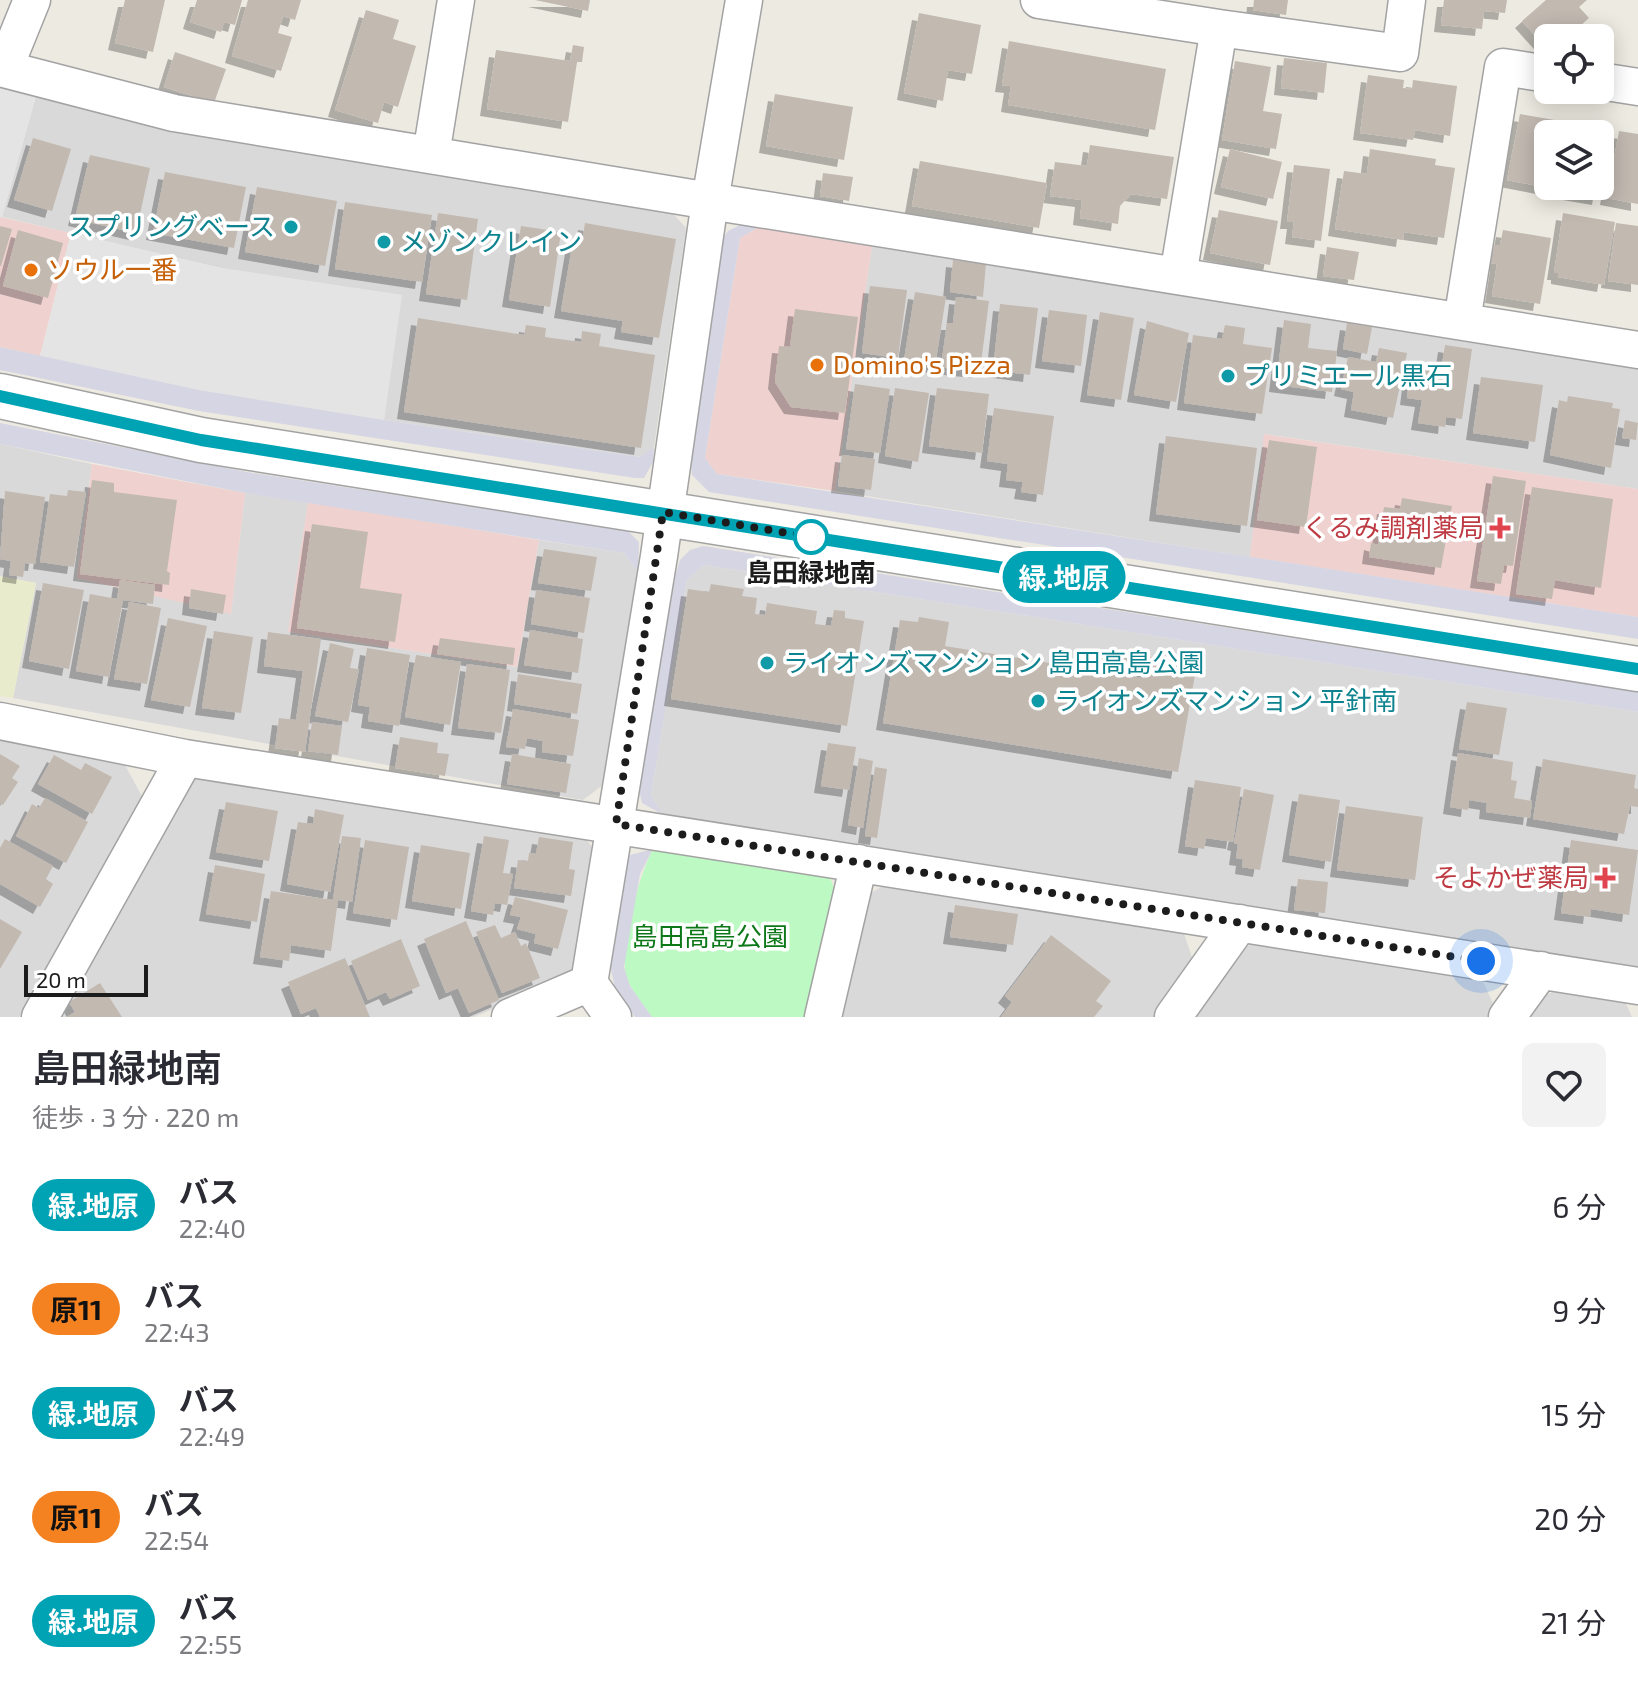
<!DOCTYPE html>
<html lang="ja">
<meta charset="utf-8">
<style>
:root{--surface:#fff;--page:#f2f2f3;--text:#2b2b33;--muted:#7c7c81}
body{margin:0;font-family:"Exo 2","Noto Sans JP",sans-serif;background:var(--page);color:var(--text);height:100vh;display:flex;flex-direction:column;font-size:30px;white-space:nowrap}
*{box-sizing:border-box;margin:0}
p{font-size:26px;color:var(--muted)}
.icon{flex:none;width:44px;height:44px;fill:none;stroke:currentColor;stroke-width:2;stroke-linecap:round;stroke-linejoin:round}
.map{position:relative;height:1017px;overflow:hidden}
.drawer{display:flex;flex-direction:column;background:var(--surface);flex:1}
.drawer>*{flex:none}
.badge{padding:0 16px;border-radius:26px;font-size:28px;line-height:52px}
.controls{position:absolute;left:1534px;top:24px;display:grid;gap:16px}
.controls a{display:grid;place-items:center;width:80px;height:80px;border-radius:12px;background:var(--surface);box-shadow:0 4px 20px #0003;font-size:40px}
.scale{position:absolute;left:24px;bottom:20px;width:124px;box-sizing:border-box;padding-left:8px;border:4px solid #1c1c1c;border-top:0;font-size:22px;line-height:28px;white-space:nowrap;color:#1c1c1c;-webkit-text-stroke:6px #fff;paint-order:stroke}
.you{position:absolute;width:40px;height:40px;margin:-20px;border:6px solid #fff;border-radius:50%;background:#1a73e8;box-shadow:0 0 0 12px #1a73e833}
.map>.badge{position:absolute;translate:-50% -50%;box-shadow:0 0 0 4px #fff}
.round{display:grid;place-items:center;flex:none;width:84px;height:84px;border-radius:12px;background:var(--page)}
.summary{display:flex;align-items:center;justify-content:space-between;height:136px;padding:0 32px}
h1{font-size:38px;font-weight:600;line-height:60px}
ul{padding:0;list-style:none}
li{display:flex;align-items:center;gap:24px;height:104px;padding:0 32px}
li div{flex:1}
li b{display:block;font-size:30px}
li em{font-style:normal}
li .badge{min-width:88px;font-weight:700;text-align:center}
.map>svg:first-child{display:block}
.residential{fill:#dad9d9}
.commercial{fill:#efd2d0}
.farmland{fill:#e9eccc}
.park{fill:#bdf9c3}
.parking{fill:#e4e4e4}
.plaza{fill:#d6d5e3}
.building{fill:#c2b9b1;filter:url(#shadow)}
.lines{fill:none;stroke-linecap:round;stroke-linejoin:round}
.minor-casing{stroke:#a3a3a3;stroke-width:39}
.tertiary-casing{stroke:#a3a3a3;stroke-width:47}
.minor{stroke:#fff;stroke-width:36}
.tertiary{stroke:#fff;stroke-width:44}
.line-casing{stroke:#fff;stroke-width:18}
.line{stroke:#00a3b4;stroke-width:12}
.walk{stroke:#1c1c1c;stroke-width:8;stroke-dasharray:0 14.4}
.culture-dot{fill:#0f9aa8;stroke:#fff;stroke-width:3}
.food-dot{fill:#e8710a;stroke:#fff;stroke-width:3}
.health-dot{fill:#e0444e;stroke:#fff;stroke-width:3}
.stop-dot{fill:#fff;stroke:#00a3b4;stroke-width:4}
.labels{text-anchor:middle;stroke-width:7;stroke-linejoin:round;paint-order:stroke}
.culture-label{font-size:26px;fill:#0d838f;stroke:#fff;text-anchor:start}
.food-label{font-size:26px;fill:#c56008;stroke:#fff;text-anchor:start}
.health-label{font-size:26px;fill:#be3a42;stroke:#fff;text-anchor:end}
.stop-label{font-size:26px;font-weight:bold;fill:#1c1c1c;stroke:#fff}
.park-label{font-size:26px;fill:#0c7818;stroke:#fff}
</style>
<div class="map">
<svg width="1638" height="1017" viewBox="0 0 1638 1017">
<defs>
<filter id="shadow"><feDropShadow dx="-7" dy="7" stdDeviation="0" flood-color="#0004"/></filter>
</defs>
<rect width="100%" height="100%" fill="#edeae1"/>
<path class="residential" d="M36,96L99,112L666,206L686,228L654,447L642,457L384,420L401,295L221,268L2,217Z
M873,240L1638,362V489L1265,434L1250,557L835,491Z
M0,444L92,464L77,578L231,613L245,493L308,502L289,632L517,667L539,540L624,553L638,572L603,785L583,800L13,698L36,583L0,576Z
M704,565L1638,712V971L662,814L651,795L687,579Z
M0,740L125,765L144,800L19,1017H0Z
M203,772L581,832L595,851L578,964L564,979L474,1017H54L189,780Z
M889,882L1183,931L1194,963L1155,1017H837L866,896Z
M1256,941L1481,977L1496,1010L1491,1017H1194L1242,950Z
M1557,990L1624,999L1632,1017H1527L1541,997Z"/>
<path class="commercial" d="M0,217L71,233L40,356L0,347Z
M762,225L873,240L835,491L717,474L705,458L740,238Z
M1264,434L1638,489V617L1250,557Z
M92,464L245,493L231,614L77,578Z
M308,502L539,540L517,667L288,632Z"/>
<path class="farmland" d="M0,576L36,583L13,698L0,696Z"/>
<path class="park" d="M653,849L828,872L838,899L809,1017H652C642,1002 627,987 625,969C621,942 640,873 653,849Z"/>
<path class="parking" d="M0,85L36,96L2,217H0Z
M71,233L221,268L402,295L384,420L199,390L40,356Z"/>
<path class="plaza" d="M744,223L762,225L740,238L705,458L717,474L1638,617V639L709,492L692,475L690,454L723,238L728,231Z
M0,347L199,390L384,420L641,457L654,447L653,462L644,478H635L199,411L0,370Z
M0,423L247,472L628,531L639,542L638,572L624,553L245,493L0,444Z
M703,546L1638,692V712L704,565L687,580L651,795L662,814L642,803L638,785L676,573L680,560L690,550Z
M653,849L640,874L624,967L630,986L652,1017H635L615,988L610,965L625,868L630,855Z"/>
<path class="building" d="M125,0H165L153,52L115,43Z
M197,0H242L235,25L224,22L221,32L190,22Z
M248,0H301L295,20L283,16L278,33L292,37L281,71L232,56Z
M535,0H590L588,11Z
M1254,0H1288L1286,15L1253,10Z
M1444,0H1507L1505,13L1484,11L1482,29L1441,25Z
M1546,0H1587L1579,7L1589,18L1567,38H1548V50L1522,21Z
M366,10L399,20L393,39L416,46L398,107L384,102L378,123L335,110Z
M919,13L981,25L972,74L948,70L943,101L904,93Z
M1009,41L1166,69L1155,130L1008,105L1011,86L1002,85Z
M573,45L584,47L582,62H577L568,122L487,109L496,50L570,61Z
M175,52L226,69L214,103L164,87Z
M1284,58L1327,63L1324,93L1281,88Z
M1235,61L1271,67L1263,111L1282,114L1276,149L1222,140Z
M1368,75L1404,80L1403,88L1412,89L1413,80L1457,86L1450,136L1415,130L1413,140L1360,133Z
M775,94L853,107L844,160L766,146Z
M1520,114L1560,121L1558,134H1548V188L1507,180Z
M1569,124L1610,131L1602,184L1600,134H1567Z
M1619,131L1638,134V204L1607,198Z
M33,138L71,149L52,211L14,200Z
M1090,145L1174,157L1167,199L1131,194L1120,206L1118,224L1080,218L1082,200L1050,196L1055,162L1087,166Z
M1230,149L1282,162L1273,199L1221,187Z
M1370,149L1436,159L1435,165L1455,168L1444,238L1404,232L1403,240L1335,229L1344,171L1367,174Z
M90,155L150,168L136,233L75,219Z
M920,161L1047,183L1039,228L912,206Z
M1294,165L1330,169L1321,241L1292,237L1294,222H1287Z
M165,172L246,187L234,248L153,233Z
M823,173L853,177L849,201L820,196Z
M1559,186H1601L1599,198L1558,191Z
M257,187L337,201L325,266L245,252Z
M345,202L432,215L422,282L335,269Z
M1219,210L1278,221L1270,265L1210,253Z
M438,213L478,219L467,300L426,294Z
M1563,213L1615,222L1604,285L1558,277V273H1554Z
M585,223L676,239L659,338L621,332L623,321L561,311L573,241L582,242Z
M1616,223L1638,226V285L1608,281Z
M0,226L12,229L1,266H0Z
M521,226L561,232L550,307L509,300Z
M18,230L63,243L48,298L3,286Z
M1503,230L1551,238L1540,304L1492,296L1497,264L1491,263L1494,245H1500Z
M1327,247L1359,252L1354,280L1323,276Z
M953,260L986,264L983,297L950,292Z
M870,286L907,290L898,358L862,353Z
M915,292L946,297L935,366L904,360Z
M956,297L989,301L980,371L941,367L947,323H953Z
M1000,304L1038,308L1030,375L993,370Z
M795,309L858,317L845,413L791,407L775,382L779,346L790,347Z
M1049,310L1087,315L1081,366L1042,361Z
M1100,312L1134,318L1121,400L1087,395Z
M418,318L524,335L526,325L546,328L545,337L581,342L582,331L601,334L599,346L655,355L641,448L404,412Z
M1284,320L1311,324L1308,348L1337,351L1332,392L1276,385Z
M1147,321L1189,333L1176,402L1134,395Z
M1347,323L1372,327L1367,354L1343,349Z
M1225,325L1245,328L1243,344L1272,348L1262,414L1184,403L1193,335L1222,339Z
M1445,345L1472,349L1462,419L1446,417L1445,427L1418,423L1422,400L1407,398L1411,367L1441,372Z
M1379,348L1407,353L1393,418L1351,410L1354,392L1341,389L1348,357L1376,362Z
M1481,377L1543,385L1535,442L1473,433Z
M855,384L890,389L880,453L846,449Z
M895,388L929,393L918,462L885,456Z
M937,388L989,394L982,453L929,446Z
M1568,396L1613,403L1612,408L1620,409L1611,468L1550,455L1559,400L1567,402Z
M994,408L1054,416L1043,495L1021,492L1023,482L1006,480L1008,464L987,461Z
M1625,420L1638,423L1636,440L1622,438Z
M1166,436L1257,448L1247,526L1156,514Z
M1269,440L1317,447L1306,527L1257,520Z
M842,455L875,459L871,490L838,486Z
M1493,476L1526,481L1513,566L1504,565L1501,584L1477,581Z
M92,480L114,483V492L177,500L167,571L170,573L169,585L80,574Z
M1532,487L1613,499L1601,588L1555,580L1552,599L1516,594Z
M68,490L86,492L74,567L40,562L50,494L67,496Z
M5,491L45,497L35,564L25,563L23,577L9,575L11,561L0,559Z
M1402,498L1452,506L1441,568L1369,557L1371,543L1378,545L1384,507L1400,509Z
M312,524L368,532L360,588L402,594L395,642L297,628Z
M544,549L597,557L591,591L538,583Z
M120,580L155,585L153,604L123,600L109,677L76,671L90,594L117,599Z
M43,583L84,590L69,669L29,661Z
M711,584L744,589L742,596L757,598L755,614L765,615L767,603L817,611L815,624L831,626L834,610L845,611V618L864,621L847,726L671,699L688,589L709,592Z
M191,589L226,595L223,614L189,608Z
M536,590L590,598L584,633L531,624Z
M129,602L161,608L147,684L114,679Z
M919,617L949,622L945,646L1142,678L1146,656L1196,669L1178,772L883,723L900,620L918,622Z
M168,618L207,626L190,707L151,700Z
M530,630L583,639L578,673L524,665Z
M214,631L253,637L241,713L202,708Z
M268,632L321,639L305,752L275,748L279,718L296,720L303,671L264,666Z
M440,638L515,648L513,665L437,654Z
M330,643L354,649L350,668L359,669L348,722L315,716Z
M367,648L410,655L399,726L368,721L370,707L358,705Z
M1120,651L1144,654L1141,667L1118,663Z
M416,655L461,662L450,725L405,717Z
M467,664L510,670L501,733L458,728Z
M518,674L582,684L577,714L514,704Z
M1467,702L1507,708L1499,755L1459,749Z
M513,709L579,720L573,756L542,752L543,741L527,738L525,749L506,747Z
M312,722L342,726L338,755L308,751Z
M400,737L438,743L437,753L449,754L445,776L395,768Z
M828,743L856,747L849,790L821,786Z
M1458,753L1513,762L1511,780L1517,781L1514,798L1532,801L1530,818L1486,812L1487,803L1469,800L1468,810L1450,807Z
M0,754L20,766L12,778L18,782L3,805L0,803Z
M512,754L571,764L566,793L507,784Z
M54,755L81,770L85,763L112,777L92,814L38,784Z
M859,758L873,761L863,828L848,825Z
M1543,759L1636,775L1634,788L1638,789V807L1630,806L1624,834L1533,819Z
M875,767L887,769L877,838L865,836Z
M1195,780L1241,787L1233,842L1206,838L1204,849L1185,846Z
M1244,789L1274,795L1260,870L1242,867L1243,859L1236,858L1238,844L1234,843Z
M1299,794L1340,800L1331,862L1289,855Z
M45,798L88,822L66,863L16,836L32,804L39,808Z
M226,802L278,811L269,861L216,852Z
M1346,806L1423,817L1415,880L1337,870Z
M315,809L344,815L330,892L287,884L298,822L313,824Z
M342,836L361,838L352,902L338,900L331,951L291,945L289,961L260,957L271,891L333,900Z
M484,836L509,840L503,873L513,874L507,905L495,903L493,915L471,911Z
M539,837L573,842L569,869L575,870L571,896L514,888L518,860L528,861L529,853L536,854Z
M5,839L53,866L46,879L53,884L40,907L0,884V848Z
M365,840L409,847L397,920L353,913Z
M1571,840L1638,850L1629,915L1591,909L1590,917L1561,913Z
M421,845L470,853L461,909L412,901Z
M215,865L265,874L257,922L206,914Z
M1298,879L1328,882L1325,913L1294,910Z
M515,897L568,910L558,949L534,943L536,934L517,929L521,917L510,915Z
M955,905L1018,914L1013,945L950,937Z
M0,919L22,932L0,969Z
M466,921L499,1000L469,1013L458,988L446,993L424,939Z
M495,925L501,938L515,932L521,946L526,943L540,978L502,993L476,932Z
M1051,935L1111,981L1096,1001L1103,1006L1094,1017H1001L1012,1002L1005,996Z
M401,939L420,986L390,999L386,992L368,1000L351,961Z
M345,958L370,1017H320L316,1008L301,1014L288,982Z
M100,983L122,1017H67L75,1012L69,1002Z"/>
<g class="lines">
<defs>
<path id="minor" d="M744,0L710,201L1638,350
M1039,0L1219,28L1178,276
M1219,28L1400,53L1407,0
M0,68L174,113L710,201L659,556L589,983L613,1017
M4,69L32,0
M1600,81L1638,87
M431,155L456,0
M1462,321L1503,67L1548,74
M0,721L185,758L1638,986
M40,1017L185,758
M510,1017L589,983
M823,1017L859,863
M1173,1017L1240,923
M1507,1017L1541,970"/>
<path id="tertiary" d="M0,396L201,440L1638,669"/>
</defs>
<use href="#minor" class="minor-casing"/>
<use href="#tertiary" class="tertiary-casing"/>
<use href="#minor" class="minor"/>
<use href="#tertiary" class="tertiary"/>
</g>
<g class="lines">
<defs>
<path id="line" d="M0,396L201,440L1638,669"/>
</defs>
<use href="#line" class="line-casing"/>
<use href="#line" class="line"/>
<path class="walk" d="M811,537L663,512L616,824L1481,961"/>
</g>
<g class="culture-dot">
<circle cx="291" cy="227" r="8"/>
<circle cx="384" cy="242" r="8"/>
<circle cx="1228" cy="376" r="8"/>
<circle cx="767" cy="663" r="8"/>
<circle cx="1038" cy="701" r="8"/>
</g>
<g class="food-dot">
<circle cx="31" cy="270" r="8"/>
<circle cx="817" cy="365" r="8"/>
</g>
<g class="health-dot">
<path d="M1496 516h8v8h8v8h-8v8h-8v-8h-8v-8h8z"/>
<path d="M1601 866h8v8h8v8h-8v8h-8v-8h-8v-8h8z"/>
</g>
<circle class="stop-dot" cx="811" cy="537" r="16"/>
<g class="labels">
<g class="culture-label">
<text x="275" y="236" text-anchor="end">スプリングベース</text>
<text x="400" y="251">メゾンクレイン</text>
<text x="1244" y="385">プリミエール黒石</text>
<text x="783" y="672">ライオンズマンション 島田高島公園</text>
<text x="1054" y="710">ライオンズマンション 平針南</text>
</g>
<g class="food-label">
<text x="47" y="279">ソウル一番</text>
<text x="833" y="374">Domino's Pizza</text>
</g>
<g class="health-label">
<text x="1484" y="537">くるみ調剤薬局</text>
<text x="1589" y="887">そよかぜ薬局</text>
</g>
<g class="stop-label">
<text x="811" y="582">島田緑地南</text>
</g>
<g class="park-label">
<text x="710" y="946">島田高島公園</text>
</g>
</g>
</svg>
<div class="controls">
<a><svg class="icon" aria-label="locate" viewBox="0 0 24 24"><circle cx="12" cy="12" r="6"/><path d="M12 2v4M12 18v4M2 12h4M18 12h4"/></svg></a>
<a><svg class="icon" aria-label="layers" viewBox="0 0 24 24"><path d="M12 4l9 5-9 5-9-5zM3 14l9 5 9-5"/></svg></a>
</div>
<div class="scale">20 m</div>
<div class="you" style="left:1481px;top:961px"></div>
<b class="badge" style="left:1064px;top:577px;background:#00a3b4;color:#fff">緑.地原</b>
</div>
<section class="drawer">
<div class="summary"><div><h1>島田緑地南</h1><p>徒歩 · 3 分 · 220 m</p></div><a class="round"><svg class="icon" aria-label="heart" viewBox="0 0 24 24"><path d="M12 20l-8-8c-3-5 5-10 8-4 3-6 11-1 8 4z"/></svg></a></div>
<ul>
<li><span class="badge" style="background:#00a3b4;color:#fff">緑.地原</span><div><b>バス</b><p>22:40</p></div><em>6 分</em></li>
<li><span class="badge" style="background:#f58220;color:#111">原11</span><div><b>バス</b><p>22:43</p></div><em>9 分</em></li>
<li><span class="badge" style="background:#00a3b4;color:#fff">緑.地原</span><div><b>バス</b><p>22:49</p></div><em>15 分</em></li>
<li><span class="badge" style="background:#f58220;color:#111">原11</span><div><b>バス</b><p>22:54</p></div><em>20 分</em></li>
<li><span class="badge" style="background:#00a3b4;color:#fff">緑.地原</span><div><b>バス</b><p>22:55</p></div><em>21 分</em></li>
</ul>
</section>
